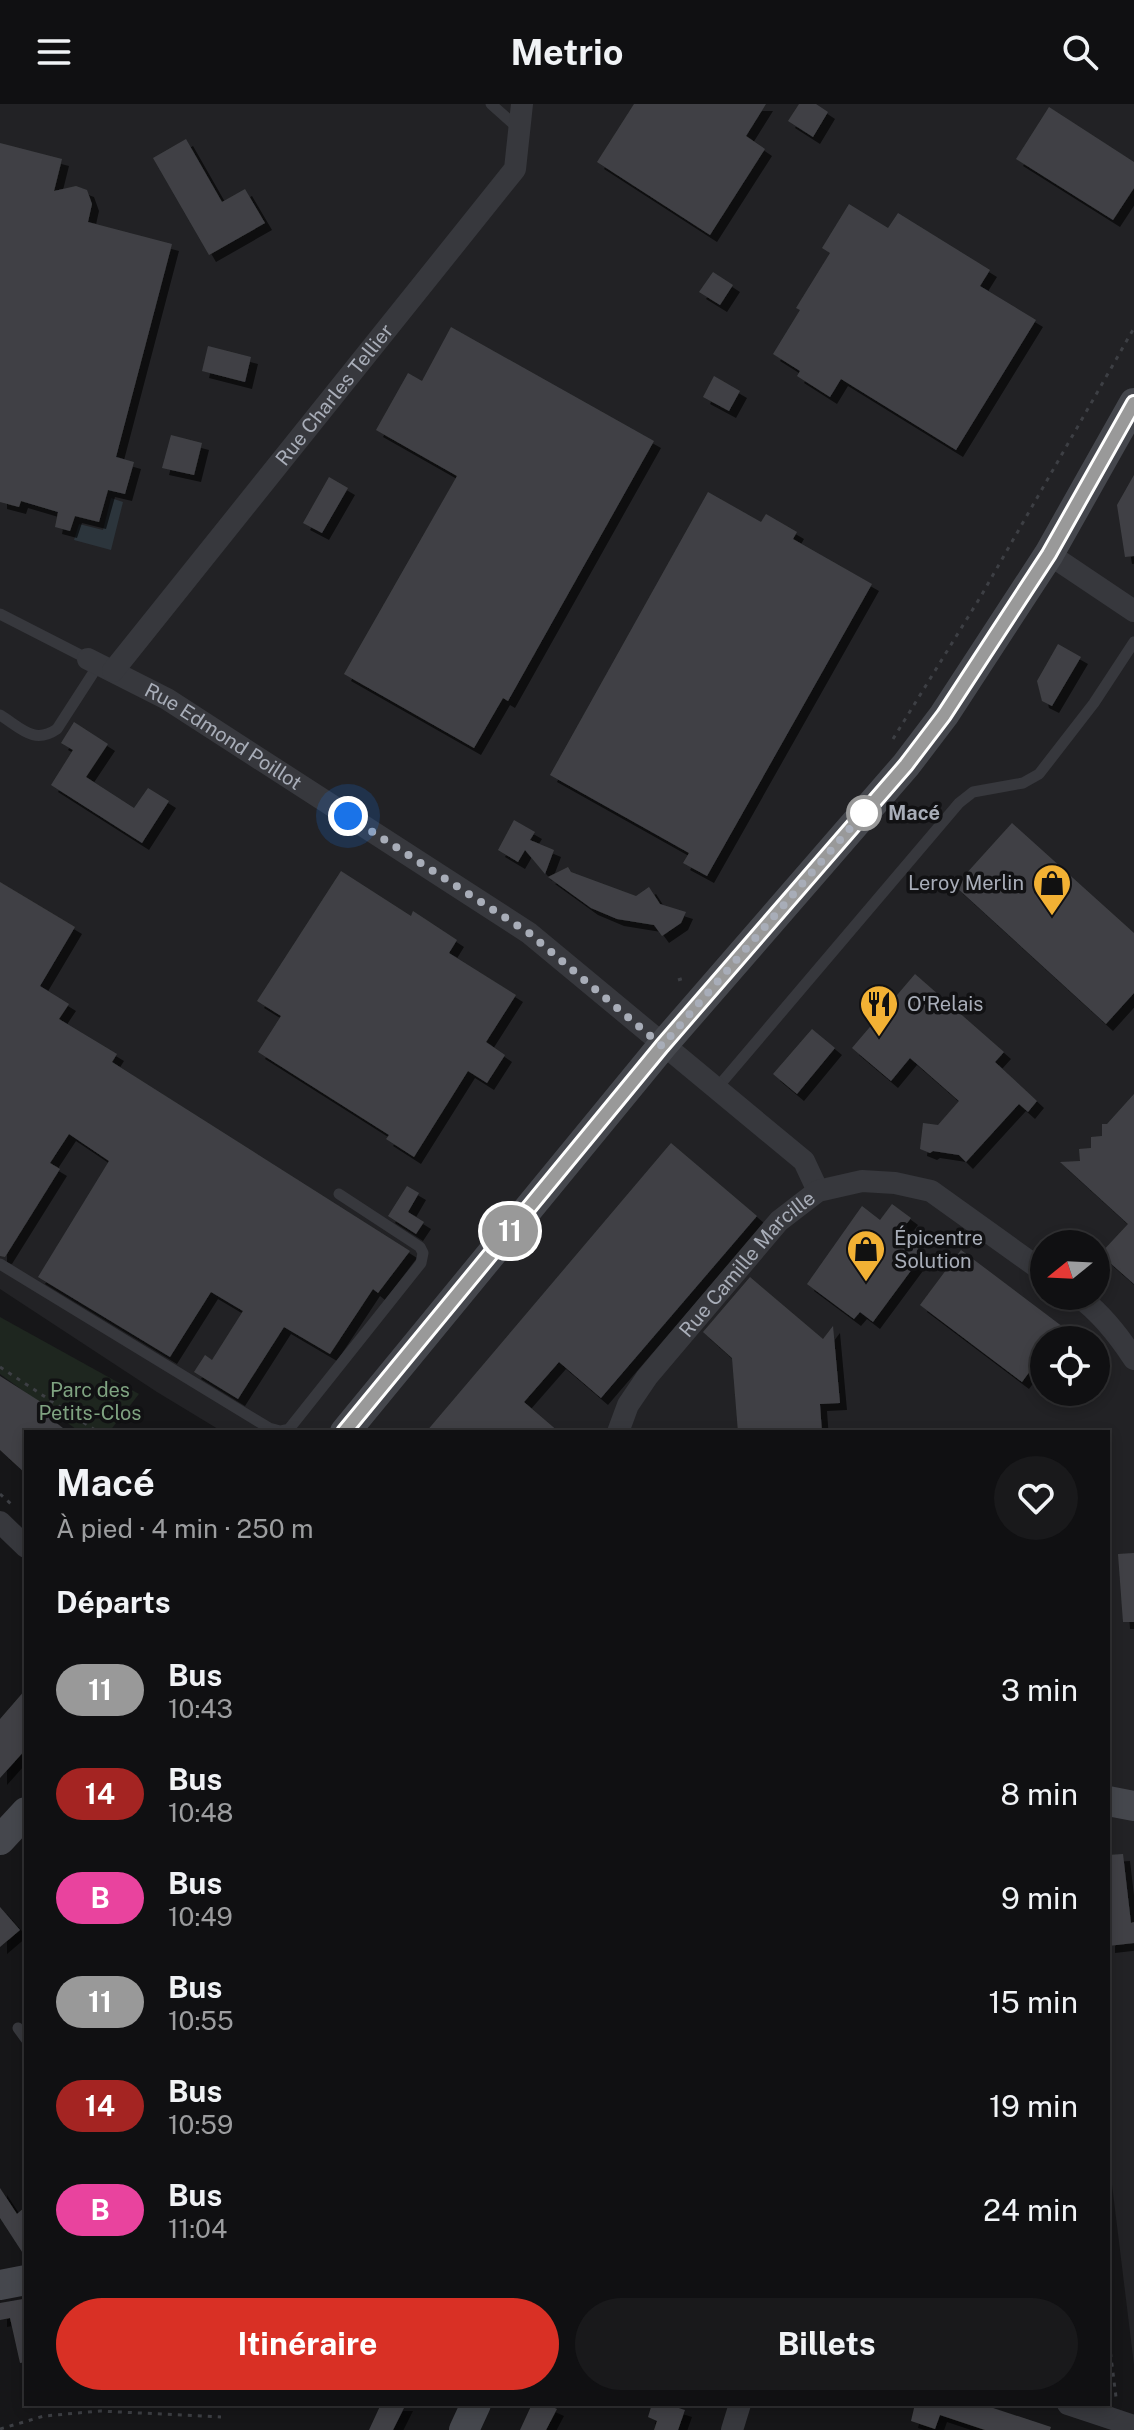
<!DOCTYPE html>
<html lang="fr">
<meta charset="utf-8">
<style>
:root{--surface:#101012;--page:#19191b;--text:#f1f3f6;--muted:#9c9d9f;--line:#303032;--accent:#d93025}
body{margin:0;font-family:"Public Sans",sans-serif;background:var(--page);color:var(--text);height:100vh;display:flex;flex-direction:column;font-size:30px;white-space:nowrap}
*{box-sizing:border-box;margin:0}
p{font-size:26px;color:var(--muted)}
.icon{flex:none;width:44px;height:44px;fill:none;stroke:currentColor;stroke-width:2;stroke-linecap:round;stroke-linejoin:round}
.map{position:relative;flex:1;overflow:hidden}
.panel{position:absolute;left:24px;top:1326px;width:1086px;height:976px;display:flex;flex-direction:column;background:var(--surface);border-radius:0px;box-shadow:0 4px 12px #0003,0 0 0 2px var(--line)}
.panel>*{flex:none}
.badge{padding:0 16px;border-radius:26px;font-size:28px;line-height:52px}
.needle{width:52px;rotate:252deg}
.controls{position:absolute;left:1030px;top:1126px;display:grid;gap:16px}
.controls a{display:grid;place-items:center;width:80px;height:80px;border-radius:50%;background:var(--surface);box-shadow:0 4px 12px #0003,0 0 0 2px var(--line);font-size:40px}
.you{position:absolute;width:40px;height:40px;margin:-20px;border:6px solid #fff;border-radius:50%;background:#1a73e8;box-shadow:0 0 0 12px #1a73e833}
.map>.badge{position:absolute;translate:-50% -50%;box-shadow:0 0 0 4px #fff}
h2{padding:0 32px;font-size:30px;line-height:72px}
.round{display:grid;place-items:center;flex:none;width:84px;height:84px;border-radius:42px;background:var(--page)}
.summary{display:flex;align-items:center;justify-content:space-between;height:136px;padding:0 32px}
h1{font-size:38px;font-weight:700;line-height:60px}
.cta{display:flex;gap:16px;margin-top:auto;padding:16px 32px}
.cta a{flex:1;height:92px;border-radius:48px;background:var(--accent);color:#fff;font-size:32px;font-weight:700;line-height:92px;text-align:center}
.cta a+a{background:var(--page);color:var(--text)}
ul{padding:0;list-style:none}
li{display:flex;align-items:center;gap:24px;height:104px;padding:0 32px}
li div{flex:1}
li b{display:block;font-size:30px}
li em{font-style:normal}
li .badge{min-width:88px;font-weight:700;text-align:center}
header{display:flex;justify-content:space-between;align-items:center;height:104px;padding:0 32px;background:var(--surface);font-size:36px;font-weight:700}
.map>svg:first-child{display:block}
.built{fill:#222225;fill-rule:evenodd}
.green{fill:#1e261f}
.water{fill:#2c353c}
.building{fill:#404145;filter:url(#shadow)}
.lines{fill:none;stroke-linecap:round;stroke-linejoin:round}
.path{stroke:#3d3f44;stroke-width:3;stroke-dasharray:4 6;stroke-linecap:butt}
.lane{stroke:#37383d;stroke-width:11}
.street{stroke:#37383d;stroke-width:22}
.secondary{stroke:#45474d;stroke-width:30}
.line-casing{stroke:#fff;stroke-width:18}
.line{stroke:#999;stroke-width:12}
.walk{stroke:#a8adb8;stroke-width:8;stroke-dasharray:0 14.4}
.stop-dot{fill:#fff;stroke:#999;stroke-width:4}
.labels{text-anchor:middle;stroke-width:7;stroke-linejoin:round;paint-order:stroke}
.street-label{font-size:20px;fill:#a8adb8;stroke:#111113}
.stop-label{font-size:20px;font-weight:bold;fill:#a8adb8;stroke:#111113;text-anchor:start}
.poi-label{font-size:20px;fill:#a8adb8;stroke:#111113;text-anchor:start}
.park-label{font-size:20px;fill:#7fa381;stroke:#111113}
</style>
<header><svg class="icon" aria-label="menu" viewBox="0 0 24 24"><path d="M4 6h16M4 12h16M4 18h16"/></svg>Metrio<svg class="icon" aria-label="search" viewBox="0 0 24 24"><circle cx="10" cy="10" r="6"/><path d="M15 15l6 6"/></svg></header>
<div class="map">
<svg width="1134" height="2326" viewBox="0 0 1134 2326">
<defs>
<filter id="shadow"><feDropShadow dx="7" dy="7" stdDeviation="0" flood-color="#0009"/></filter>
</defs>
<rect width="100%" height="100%" fill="#161618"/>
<path class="built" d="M0,0H1134V2261L1108,2048V1328H223L157,1288L0,1185ZM1044,1140H1096V1192H1044ZM1044,1236H1096V1288H1044Z"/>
<path class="green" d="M0,1213L139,1290L109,1328H80L0,1270Z"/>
<path class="water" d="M111,394L123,398L111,446L74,436L79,420L103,426Z"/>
<path class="building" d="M634,0H766L746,32L765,45L710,131L597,58Z
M799,0H816L828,8L813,33L788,17Z
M1049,3L1134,58V84L1113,116L1016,55Z
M186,35L222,98L245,85L265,119L209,151L153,54Z
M0,39L62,55L54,87L76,82L87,86L92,100L88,118L172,140L116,353L134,358L125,390L108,386L99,418L75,412L70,427L55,423L58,408L21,397L19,403L0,398Z
M849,100L888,124L898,109L990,166L980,182L1036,216L956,346L841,275L830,293L797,272L800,267L773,250L800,206L796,204L830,149L822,144Z
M713,168L733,181L720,201L699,188Z
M451,223L654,337L508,597L503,594L474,644L344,570L457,372L376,326L408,269L422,277Z
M208,242L251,253L245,278L202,267Z
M714,272L740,287L729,307L703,293Z
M171,331L202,339L194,371L162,364Z
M1134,371V452L1125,453L1117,401Z
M329,373L348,384L322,429L303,419Z
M708,388L761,418L766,410L797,428L793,435L872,480L707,772L683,759L689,749L550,671Z
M1058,540L1081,553L1052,602L1042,597L1037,577Z
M74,618L108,640L86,673L134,704L148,684L169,697L142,739L51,681L73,646L61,639Z
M514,716L535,728L530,736L554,746L545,770L525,746L518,758L498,746Z
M1012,719L1134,829V889L1106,920L955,782Z
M568,763L571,768L636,792L649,783L660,800L686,808L681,819L662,832L654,821L617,815L591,804L548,773Z
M341,767L411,812L413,807L457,836L449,849L516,891L486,938L505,951L487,979L468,967L414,1053L386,1035L389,1031L258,948L281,912L257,897Z
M0,778L75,823L40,882L69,900L59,915L117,950L112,958L410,1147L378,1189L373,1185L330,1250L284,1223L238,1295L194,1268L205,1251L212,1256L243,1207L211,1188L170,1253L38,1173L109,1057L69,1030L50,1059L60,1065L5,1153L0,1152Z
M915,870L1004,948L995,958L1037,997L1028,1008L1019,1000L966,1058L959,1051L933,1047L930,1049L920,1045L923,1019L938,1021L959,997L910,954L891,977L852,944Z
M812,925L835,944L797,990L773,970Z
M1134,990V1180L1100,1150L1128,1120L1060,1058L1080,1057L1079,1045L1091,1044V1033L1102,1032V1020H1107Z
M671,1039L757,1112L601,1294L559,1258L524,1298L559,1328H426Z
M407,1082L419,1089L408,1108L424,1118L416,1130L388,1112Z
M892,1100L911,1114L899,1130L924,1149L873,1218L860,1208L854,1215L807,1180L862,1102L880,1116Z
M961,1146L1063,1223L1054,1236H1044V1248L1022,1278L920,1201Z
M750,1173L823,1235L833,1222L840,1299L820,1300L822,1328H738L732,1254L703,1228Z
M0,1272L44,1300L40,1306L68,1328H26V1370L0,1346Z
M1134,1449V1518H1123L1118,1450Z
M26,1585V1645L0,1674V1615Z
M1123,1750L1131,1819L1134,1818V1839L1108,1842V1751Z
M0,1803L20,1826L0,1843Z
M0,2084L17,2110L26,2102V2154L0,2114Z
M23,2195L26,2212V2258L20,2259L10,2214L0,2216V2199Z
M381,2300H406L393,2326H369Z
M532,2300H546L557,2305L546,2326H520Z
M652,2300H666L685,2306L678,2326H654L657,2317L648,2313Z
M915,2300H981L1051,2323L1050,2326H985L940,2311L935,2325L911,2317Z"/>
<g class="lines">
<path class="path" d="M893,635L981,492L1134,224
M678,876L687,873
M0,1263L98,1328
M0,1390L11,1400
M1108,2229L1116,2293
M0,2325L44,2312L100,2307L221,2313"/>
<path class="lane" d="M491,0L519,25
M0,510L88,555
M0,611C21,624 34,641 57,625L99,560
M717,984L959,699L973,688L1023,679L1039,670L1094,599L1134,538
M0,1160L269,1324L280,1327L289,1325L421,1159L423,1149L420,1143L339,1090
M18,1924L26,1935"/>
<g class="street">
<path d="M1049,450L1134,507"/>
<path id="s1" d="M88,555L167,595L529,829L804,1057L818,1087"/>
<path id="s2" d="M113,567L515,65L522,0"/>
<path d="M1078,1192C1100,1208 1119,1232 1134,1255"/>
<path id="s3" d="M618,1328L628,1301L647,1273L779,1117L818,1087L862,1077L895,1079L931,1087L1044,1168"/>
<path d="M0,1418L26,1443"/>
<path d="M1068,2300L1134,2322"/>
<path d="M732,2326L740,2300"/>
</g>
<path class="secondary" d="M345,1328L662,942L906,661L944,611L1049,450L1134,299
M1108,1697L1134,1702
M0,1736L26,1708
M0,2181L26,2176
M464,2326L476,2300"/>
</g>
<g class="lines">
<defs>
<path id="line" d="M344,1328L662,942L906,661L944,611L1049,450L1134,299"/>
</defs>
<use href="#line" class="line-casing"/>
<use href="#line" class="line"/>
<path class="walk" d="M348,712L529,829L662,942L865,707L864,709"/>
</g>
<defs>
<symbol id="shop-pin" viewBox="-11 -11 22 30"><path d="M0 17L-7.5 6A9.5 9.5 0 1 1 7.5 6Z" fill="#f2b134" stroke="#111113"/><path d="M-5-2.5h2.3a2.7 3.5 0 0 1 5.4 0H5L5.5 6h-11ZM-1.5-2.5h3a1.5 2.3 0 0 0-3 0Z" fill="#111"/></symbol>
<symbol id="restaurant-pin" viewBox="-11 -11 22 30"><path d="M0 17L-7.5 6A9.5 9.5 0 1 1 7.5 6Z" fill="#f2b134" stroke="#111113"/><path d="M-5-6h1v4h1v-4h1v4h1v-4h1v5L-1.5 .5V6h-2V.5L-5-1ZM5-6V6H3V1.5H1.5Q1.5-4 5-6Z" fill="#111"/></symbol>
</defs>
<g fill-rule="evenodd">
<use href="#shop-pin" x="1030" y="757" width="44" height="60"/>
<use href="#restaurant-pin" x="857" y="878" width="44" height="60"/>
<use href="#shop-pin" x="844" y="1123" width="44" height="60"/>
</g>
<circle class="stop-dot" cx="864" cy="709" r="16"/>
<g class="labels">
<g class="street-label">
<text dy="7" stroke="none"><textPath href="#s2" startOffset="354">Rue Charles Tellier</textPath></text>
<text dy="7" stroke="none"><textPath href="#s1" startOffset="156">Rue Edmond Poillot</textPath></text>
<text dy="7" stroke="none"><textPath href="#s3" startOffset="214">Rue Camille Marcille</textPath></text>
</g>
<g class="stop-label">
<text x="888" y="716">Macé</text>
</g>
<g class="poi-label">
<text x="1024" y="786" text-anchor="end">Leroy Merlin</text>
<text x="907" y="907">O'Relais</text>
<text x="894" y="1141">Épicentre<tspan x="894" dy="23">Solution</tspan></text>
</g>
<g class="park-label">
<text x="90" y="1293">Parc des<tspan x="90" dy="23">Petits-Clos</tspan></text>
</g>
</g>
</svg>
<div class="controls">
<a><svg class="needle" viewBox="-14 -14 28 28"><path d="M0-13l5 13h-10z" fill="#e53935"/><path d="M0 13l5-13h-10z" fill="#9c9d9f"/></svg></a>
<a><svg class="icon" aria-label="locate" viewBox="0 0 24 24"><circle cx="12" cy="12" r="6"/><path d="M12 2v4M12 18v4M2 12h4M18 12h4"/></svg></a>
</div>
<div class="you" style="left:348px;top:712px"></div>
<b class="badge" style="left:510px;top:1127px;background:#999;color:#fff">11</b>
<section class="panel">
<div class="summary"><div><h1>Macé</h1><p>À pied · 4 min · 250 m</p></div><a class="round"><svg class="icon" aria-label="heart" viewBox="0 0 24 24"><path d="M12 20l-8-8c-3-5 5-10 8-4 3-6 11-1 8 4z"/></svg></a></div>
<h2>Départs</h2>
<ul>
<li><span class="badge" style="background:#999;color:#fff">11</span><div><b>Bus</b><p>10:43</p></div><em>3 min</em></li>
<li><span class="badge" style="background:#a42422;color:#fff">14</span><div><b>Bus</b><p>10:48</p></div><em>8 min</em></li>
<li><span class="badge" style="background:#e9439e;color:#fff">B</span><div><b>Bus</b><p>10:49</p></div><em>9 min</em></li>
<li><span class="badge" style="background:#999;color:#fff">11</span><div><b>Bus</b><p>10:55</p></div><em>15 min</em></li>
<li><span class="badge" style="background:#a42422;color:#fff">14</span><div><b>Bus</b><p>10:59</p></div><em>19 min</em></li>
<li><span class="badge" style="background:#e9439e;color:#fff">B</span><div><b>Bus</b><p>11:04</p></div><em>24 min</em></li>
</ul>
<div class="cta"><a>Itinéraire</a><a>Billets</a></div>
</section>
</div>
